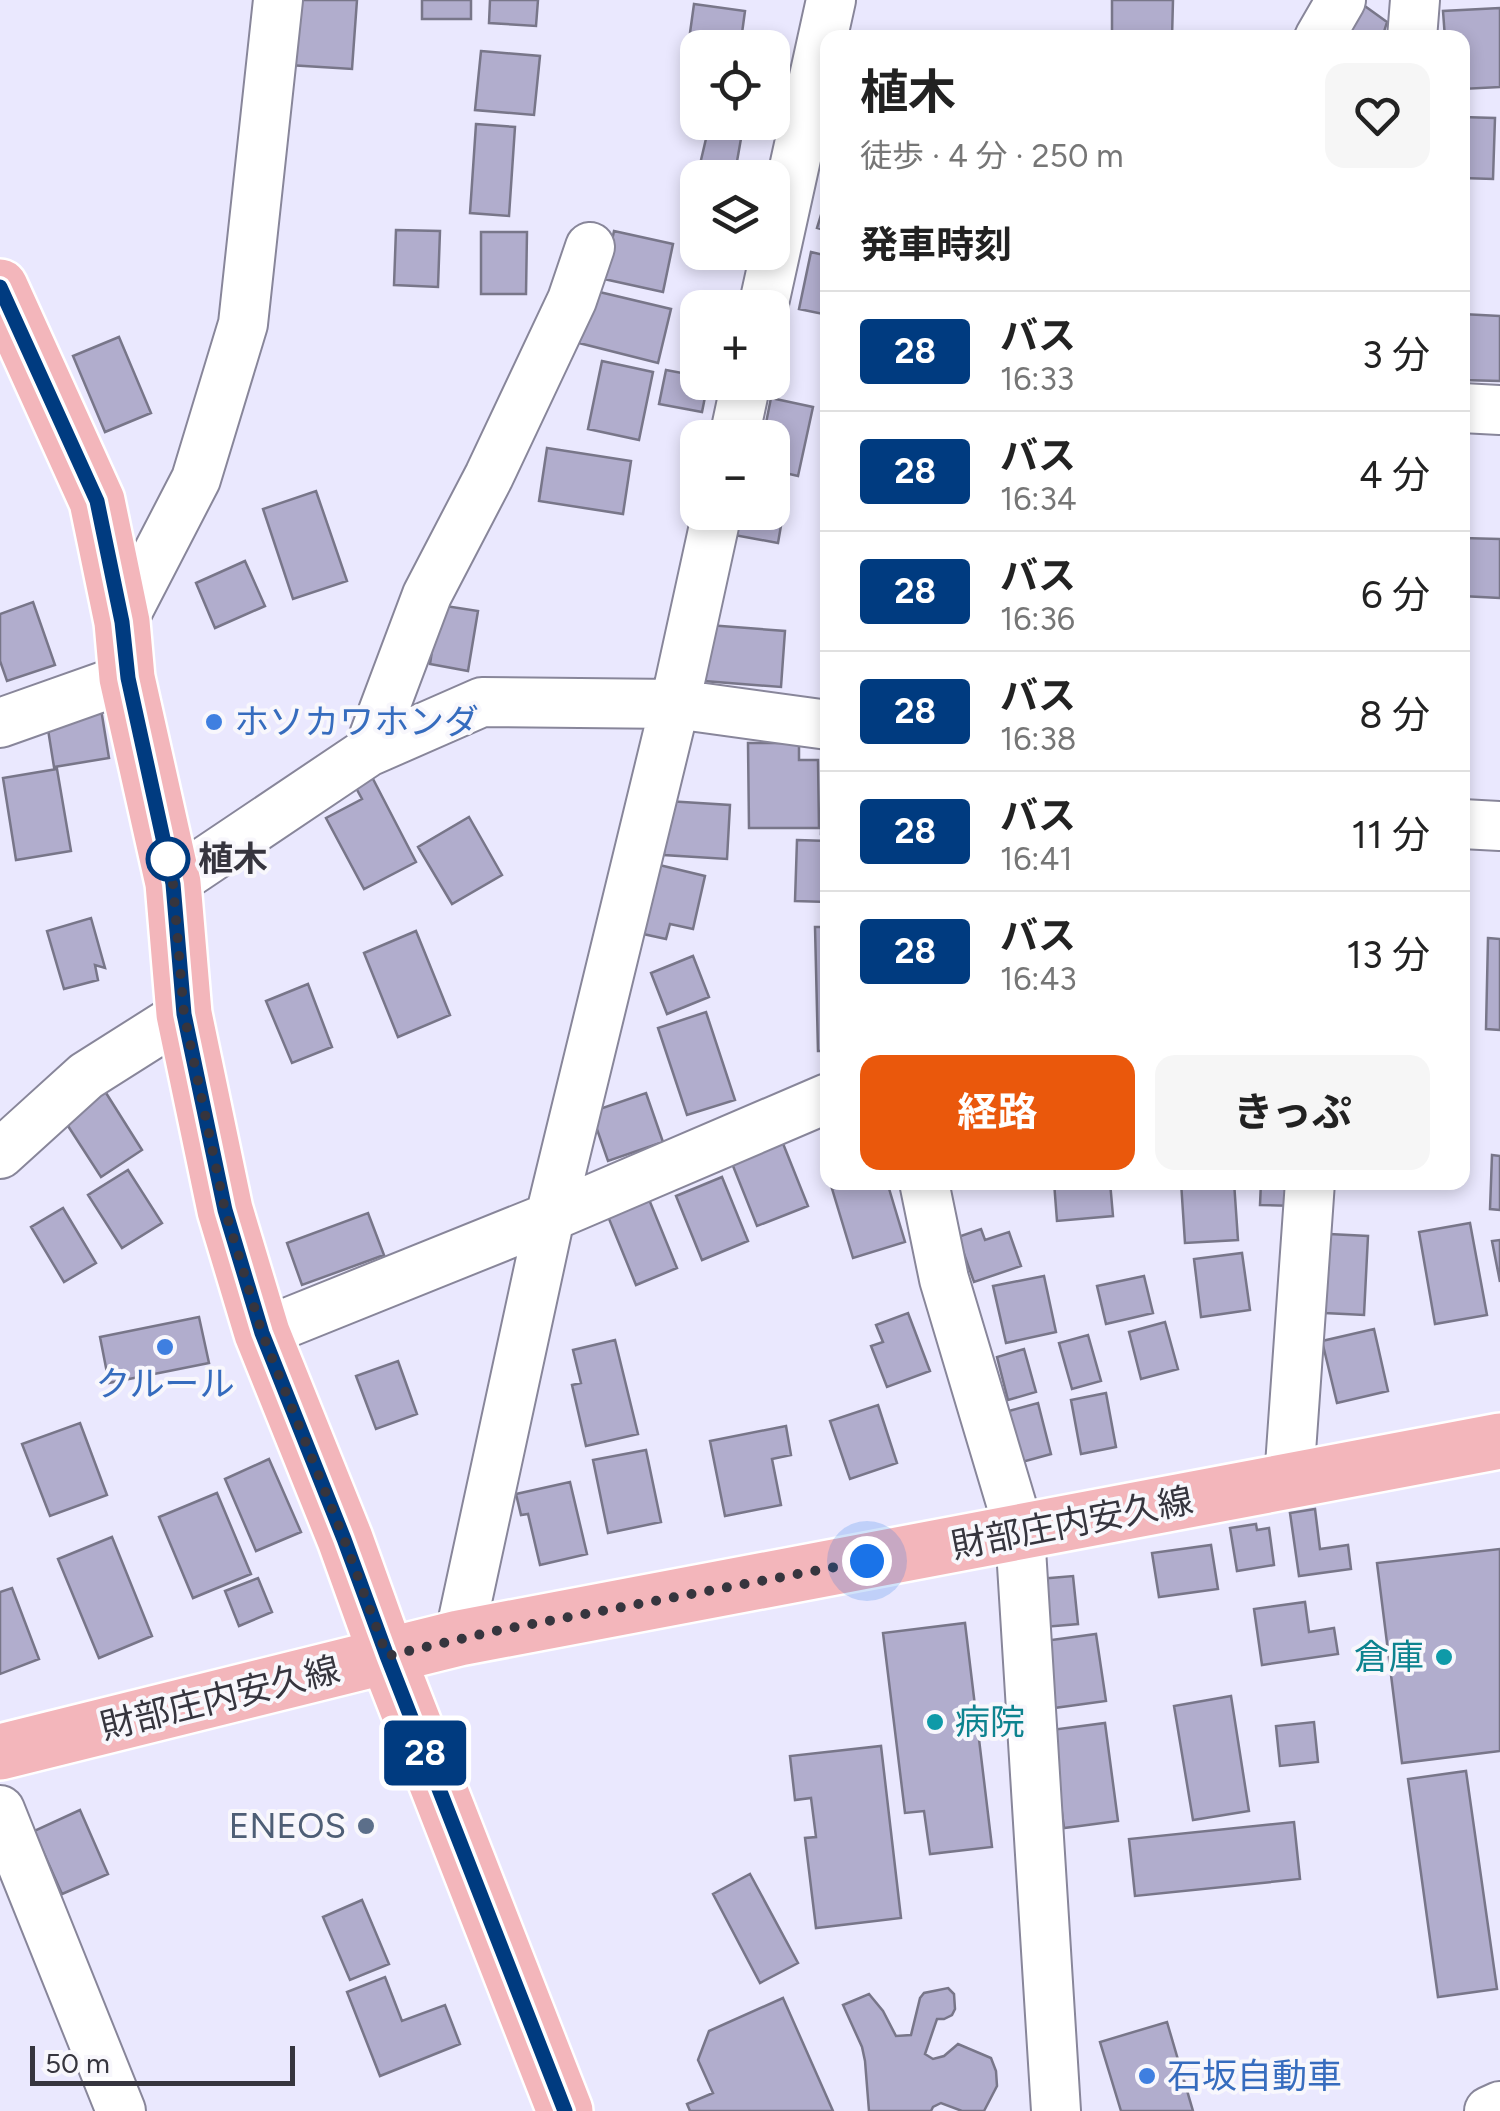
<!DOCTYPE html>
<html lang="ja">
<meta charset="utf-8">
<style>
:root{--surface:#fff;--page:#f6f6f6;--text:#222;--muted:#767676;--line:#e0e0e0;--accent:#ea580c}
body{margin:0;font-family:Figtree,"Noto Sans JP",sans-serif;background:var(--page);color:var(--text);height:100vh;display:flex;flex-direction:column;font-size:38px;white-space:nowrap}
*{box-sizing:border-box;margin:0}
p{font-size:32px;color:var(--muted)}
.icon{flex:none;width:55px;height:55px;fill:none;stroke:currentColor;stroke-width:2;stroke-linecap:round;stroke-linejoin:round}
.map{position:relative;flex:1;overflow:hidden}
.drawer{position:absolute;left:820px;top:30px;width:650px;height:1160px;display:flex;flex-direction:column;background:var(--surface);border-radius:20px;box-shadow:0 5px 15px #0003}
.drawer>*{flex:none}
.badge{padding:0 20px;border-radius:8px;font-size:35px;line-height:65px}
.tools{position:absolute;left:680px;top:30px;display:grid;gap:20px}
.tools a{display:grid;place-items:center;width:110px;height:110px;border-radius:20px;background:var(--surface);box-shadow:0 5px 15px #0003;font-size:50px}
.scale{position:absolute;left:30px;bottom:25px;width:265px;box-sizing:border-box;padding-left:10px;border:5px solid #36353e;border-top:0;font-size:28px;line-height:35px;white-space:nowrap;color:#36353e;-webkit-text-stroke:8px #f8f7fc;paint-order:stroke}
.you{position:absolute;width:50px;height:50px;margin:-25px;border:8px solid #fff;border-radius:50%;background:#1a73e8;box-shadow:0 0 0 15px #1a73e833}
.map>.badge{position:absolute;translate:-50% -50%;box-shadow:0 0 0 5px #fff}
h2{padding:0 40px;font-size:38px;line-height:90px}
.round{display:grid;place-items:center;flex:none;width:105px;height:105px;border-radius:20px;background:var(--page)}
.overview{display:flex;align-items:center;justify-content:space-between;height:170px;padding:0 40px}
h1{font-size:48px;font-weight:700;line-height:75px}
.button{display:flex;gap:20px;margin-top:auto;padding:20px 40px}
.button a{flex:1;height:115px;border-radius:20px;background:var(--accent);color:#fff;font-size:40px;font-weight:700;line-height:115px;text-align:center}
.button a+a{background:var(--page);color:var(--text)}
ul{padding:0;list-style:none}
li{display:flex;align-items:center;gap:30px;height:120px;padding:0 40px;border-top:2px solid var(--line)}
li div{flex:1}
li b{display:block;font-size:38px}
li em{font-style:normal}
li .badge{min-width:110px;font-weight:700;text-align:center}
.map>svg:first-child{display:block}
.building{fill:#b1adcd;stroke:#787689;stroke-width:2.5}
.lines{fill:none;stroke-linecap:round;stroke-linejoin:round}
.minor-casing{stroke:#88869a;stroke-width:52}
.major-casing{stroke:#fff;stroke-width:60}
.minor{stroke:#fff;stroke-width:48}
.major{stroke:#f3b6bb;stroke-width:55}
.line-casing{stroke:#fff;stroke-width:22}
.line{stroke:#003b80;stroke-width:15}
.walk{stroke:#36353e;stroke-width:10;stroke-dasharray:0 18}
.shop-dot{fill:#3f7fe0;stroke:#f8f7fc;stroke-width:4}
.stop-dot{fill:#fff;stroke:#003b80;stroke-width:5}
.culture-dot{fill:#0f9aa8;stroke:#f8f7fc;stroke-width:4}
.service-dot{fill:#5c6f8a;stroke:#f8f7fc;stroke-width:4}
.labels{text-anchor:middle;stroke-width:8;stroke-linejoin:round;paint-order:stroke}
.shop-label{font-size:35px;fill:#366cbe;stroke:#f8f7fc;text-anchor:start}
.stop-label{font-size:35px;font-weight:bold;fill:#36353e;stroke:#f8f7fc;text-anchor:start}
.street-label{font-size:35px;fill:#36353e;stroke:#f8f7fc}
.culture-label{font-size:35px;fill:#0d838f;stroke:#f8f7fc;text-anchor:end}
.service-label{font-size:35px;fill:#4e5e75;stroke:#f8f7fc;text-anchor:end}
</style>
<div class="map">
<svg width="1500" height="2111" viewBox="0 0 1500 2111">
<rect width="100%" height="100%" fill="#eae8fe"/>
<path class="building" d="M294,0H357L352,69L289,65Z
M422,0H471V19H422Z
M490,0H538L536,26L489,23Z
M1112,0H1173L1172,38H1112Z
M694,4L745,11L740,48H698V78L684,76Z
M1362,4L1387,22L1382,38H1339Z
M1500,8V87L1462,89V38H1445L1443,11Z
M481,51L540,56L534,115L475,110Z
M1462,117L1495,118L1493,179L1462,178Z
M476,124L515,127L509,216L470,213Z
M709,126L742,133L736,167L701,160Z
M828,192V231L817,228Z
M396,230L440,231L438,287L394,285Z
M614,231L673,244L663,292L604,279Z
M481,232H527L526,294H481Z
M811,252L828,256V315L799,309Z
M591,290L671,309L658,363L579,343Z
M1462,314L1500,316V381L1462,380Z
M119,337L151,413L105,432L73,356Z
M602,361L653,372L639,440L588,429Z
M666,370L698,376V382H708L702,412L659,404Z
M771,398L813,407L798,476L772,470V438H763Z
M547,448L631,461L623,514L539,501Z
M772,479L785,482L781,504L772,503Z
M316,491L347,581L293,599L263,509Z
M722,512H772L783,514L778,543L718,532Z
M1462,538L1500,539V598L1462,596Z
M245,561L265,606L215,628L196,583Z
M33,602L55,665L7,681L0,661V614Z
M439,605L478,611L468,671L430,664Z
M708,625L785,631L781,687L704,681Z
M101,709L109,758L54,767L46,717Z
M748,743H799V760H818L819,828H749Z
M823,750H828V834H821Z
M57,769L71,851L16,860L3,778Z
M372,777L416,862L364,889L326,818L362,799L355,786Z
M667,801L730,805L727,859L664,855Z
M469,817L502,875L452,904L418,847Z
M797,840L828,841V902L795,901Z
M651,863L705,876L693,929L670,924L666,939L634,932Z
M91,918L105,968L95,965L98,980L64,989L47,931Z
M815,927H828V1051H818Z
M416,931L450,1015L398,1037L364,953Z
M1488,938L1500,939V1030L1486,1029Z
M693,956L709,997L667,1014L651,973Z
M308,984L332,1047L292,1063L266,1001Z
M706,1012L735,1100L687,1115L658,1028Z
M101,1085L142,1150L101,1177L59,1112Z
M646,1093L663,1142L608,1161L591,1112Z
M778,1131L808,1206L757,1226L727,1151Z
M1492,1155L1500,1156V1210L1490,1209Z
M128,1170L162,1223L122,1248L88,1195Z
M722,1177L748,1241L702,1260L676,1196Z
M830,1182H887L905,1242L853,1258Z
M1054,1182H1110L1113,1216L1057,1221Z
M1181,1182H1234L1238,1240L1185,1243Z
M1261,1182H1297L1296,1206L1260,1205Z
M648,1197L677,1268L636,1285L607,1214Z
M63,1208L96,1263L64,1282L31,1227Z
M368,1213L384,1255L302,1285L287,1243Z
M1470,1223L1487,1315L1435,1324L1419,1232Z
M981,1229L985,1240L1009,1232L1021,1266L974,1282L958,1237Z
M1329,1234L1368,1236L1364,1315L1325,1313Z
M1500,1240V1282L1492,1241Z
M1242,1253L1250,1310L1201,1317L1194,1259Z
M1044,1276L1056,1332L1006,1343L993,1286Z
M1144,1276L1153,1313L1106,1324L1097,1286Z
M908,1313L930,1371L887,1387L871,1346L883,1342L876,1325Z
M199,1317L209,1363L109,1383L100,1337Z
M1165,1322L1178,1369L1141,1379L1129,1332Z
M1374,1329L1388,1391L1337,1403L1322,1341Z
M1088,1335L1101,1381L1072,1389L1059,1343Z
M615,1340L638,1434L586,1446L572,1385L581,1383L573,1350Z
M1024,1349L1036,1392L1008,1400L997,1357Z
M398,1361L417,1414L376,1429L356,1376Z
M1106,1393L1116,1447L1081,1454L1071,1400Z
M1038,1403L1051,1454L1022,1462L1009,1411Z
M878,1405L897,1463L850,1479L830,1421Z
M80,1423L107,1495L50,1516L22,1444Z
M786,1426L791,1455L772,1459L781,1505L725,1516L710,1441Z
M646,1450L661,1522L608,1533L593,1460Z
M269,1459L301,1532L256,1551L225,1479Z
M570,1482L587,1554L540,1565L528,1514L521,1515L516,1494Z
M217,1493L251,1574L193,1598L159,1517Z
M1315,1509L1320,1549L1348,1545L1351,1569L1299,1576L1290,1513Z
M1256,1524L1257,1530L1269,1528L1274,1565L1237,1571L1230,1528Z
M112,1537L152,1636L99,1658L58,1559Z
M1211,1545L1218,1589L1159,1597L1152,1553Z
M1500,1549V1751L1402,1763L1377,1563Z
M1073,1576L1078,1624L1044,1627L1039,1579Z
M258,1578L272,1612L239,1626L225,1591Z
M12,1588L39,1659L0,1674V1592Z
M1305,1602L1309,1632L1334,1628L1338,1654L1262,1665L1254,1609Z
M965,1623L992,1847L930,1854L924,1811L905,1813L883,1633Z
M1096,1634L1106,1701L1054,1708L1044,1641Z
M1231,1696L1249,1811L1193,1820L1174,1706Z
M1314,1722L1318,1762L1280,1766L1276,1726Z
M1105,1723L1118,1821L1064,1828L1051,1730Z
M881,1746L901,1918L816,1928L805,1838L816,1837L811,1798L795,1800L790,1756Z
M1466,1771L1497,1989L1438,1997L1408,1779Z
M80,1810L108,1874L62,1894L34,1831Z
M1294,1822L1300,1879L1135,1896L1129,1839Z
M750,1874L798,1963L760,1983L713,1894Z
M362,1900L389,1964L350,1980L323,1917Z
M385,1977L402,2021L445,2005L460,2044L380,2076L347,1992Z
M948,1988L954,1994L955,2009L952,2015L944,2019H937L925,2054L933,2059L944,2056L958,2044L991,2058L996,2071L997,2086L984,2111H962L941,2103L933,2107L931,2111H869L865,2061L862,2047L843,2005L869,1994L883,2011L896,2036L911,2035L920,1998L924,1993Z
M783,1998L833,2111H690L687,2104L713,2093L698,2060L709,2031Z
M1167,2022L1193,2111H1121L1100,2042Z"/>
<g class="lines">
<defs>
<path id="minor" d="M1319,38L1341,0
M1412,38L1415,0
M763,308L831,0
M1462,408L1500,410
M734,438L746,382
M122,622L196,479L243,324L278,0
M0,723L127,678
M368,752L427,595L489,476L572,300L590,247
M1462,824L1500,826
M173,883L368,752L482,702L675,704L828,725
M0,1154L86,1076L184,1014
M924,1182L944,1279L1020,1533L1056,2111
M262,1333L550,1217L828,1098
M1289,1480L1310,1182
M459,1638L550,1217L675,704L717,512
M0,1810L121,2111
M1489,2111L1500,2106"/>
<path id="major" d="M0,287L97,501L122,622L127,678L173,883L184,1014L225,1210L262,1333L345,1539L387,1656L565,2111
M0,1752L459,1638L1500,1441"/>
</defs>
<use href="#minor" class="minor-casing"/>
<use href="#major" class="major-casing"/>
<use href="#minor" class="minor"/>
<use href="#major" class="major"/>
</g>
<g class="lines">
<defs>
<path id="line" d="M0,287L97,501L122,622L128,678L173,884L184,1014L225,1210L262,1333L344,1539L387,1656L565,2111"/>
</defs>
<use href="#line" class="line-casing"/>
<use href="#line" class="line"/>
<path class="walk" d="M168,859L167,854L173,884L184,1014L225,1210L262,1333L344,1539L387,1656L495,1631L867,1561"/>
</g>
<g class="shop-dot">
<circle cx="214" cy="722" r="10"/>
<circle cx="165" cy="1347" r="10"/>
<circle cx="1147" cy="2076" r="10"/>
</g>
<circle class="stop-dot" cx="168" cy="859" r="20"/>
<g class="culture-dot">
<circle cx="1444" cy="1657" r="10"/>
<circle cx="935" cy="1722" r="10"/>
</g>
<circle class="service-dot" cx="366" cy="1826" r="10"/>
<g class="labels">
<g class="shop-label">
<text x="234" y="734">ホソカワホンダ</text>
<text x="165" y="1396" text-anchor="middle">クルール</text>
<text x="1167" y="2088">石坂自動車</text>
</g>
<g class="stop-label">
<text x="198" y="871">植木</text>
</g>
<g class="street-label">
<text transform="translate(1072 1523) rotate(-11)" y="12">財部庄内安久線</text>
<text transform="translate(220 1698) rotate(-14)" y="12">財部庄内安久線</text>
</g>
<g class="culture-label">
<text x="1424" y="1669">倉庫</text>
<text x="955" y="1734" text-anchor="start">病院</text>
</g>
<g class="service-label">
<text x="346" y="1838">ENEOS</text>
</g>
</g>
</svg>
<div class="tools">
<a><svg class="icon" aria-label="locate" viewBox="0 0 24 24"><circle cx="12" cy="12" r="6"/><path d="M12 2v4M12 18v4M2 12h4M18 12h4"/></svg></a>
<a><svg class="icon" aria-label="layers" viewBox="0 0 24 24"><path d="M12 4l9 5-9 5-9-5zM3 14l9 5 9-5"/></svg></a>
<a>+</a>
<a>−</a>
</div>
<div class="scale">50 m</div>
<div class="you" style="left:867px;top:1561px"></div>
<b class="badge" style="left:425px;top:1753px;background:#003b80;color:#fff">28</b>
<section class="drawer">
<div class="overview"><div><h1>植木</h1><p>徒歩 · 4 分 · 250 m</p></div><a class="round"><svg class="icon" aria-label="heart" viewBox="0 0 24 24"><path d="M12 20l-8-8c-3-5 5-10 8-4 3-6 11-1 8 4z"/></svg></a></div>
<h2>発車時刻</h2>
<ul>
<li><span class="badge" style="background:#003b80;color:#fff">28</span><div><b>バス</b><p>16:33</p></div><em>3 分</em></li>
<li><span class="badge" style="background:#003b80;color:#fff">28</span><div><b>バス</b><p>16:34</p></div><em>4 分</em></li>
<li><span class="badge" style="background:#003b80;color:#fff">28</span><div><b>バス</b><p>16:36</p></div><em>6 分</em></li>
<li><span class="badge" style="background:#003b80;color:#fff">28</span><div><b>バス</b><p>16:38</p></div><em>8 分</em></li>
<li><span class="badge" style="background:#003b80;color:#fff">28</span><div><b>バス</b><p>16:41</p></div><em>11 分</em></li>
<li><span class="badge" style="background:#003b80;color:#fff">28</span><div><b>バス</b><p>16:43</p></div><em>13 分</em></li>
</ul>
<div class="button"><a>経路</a><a>きっぷ</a></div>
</section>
</div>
